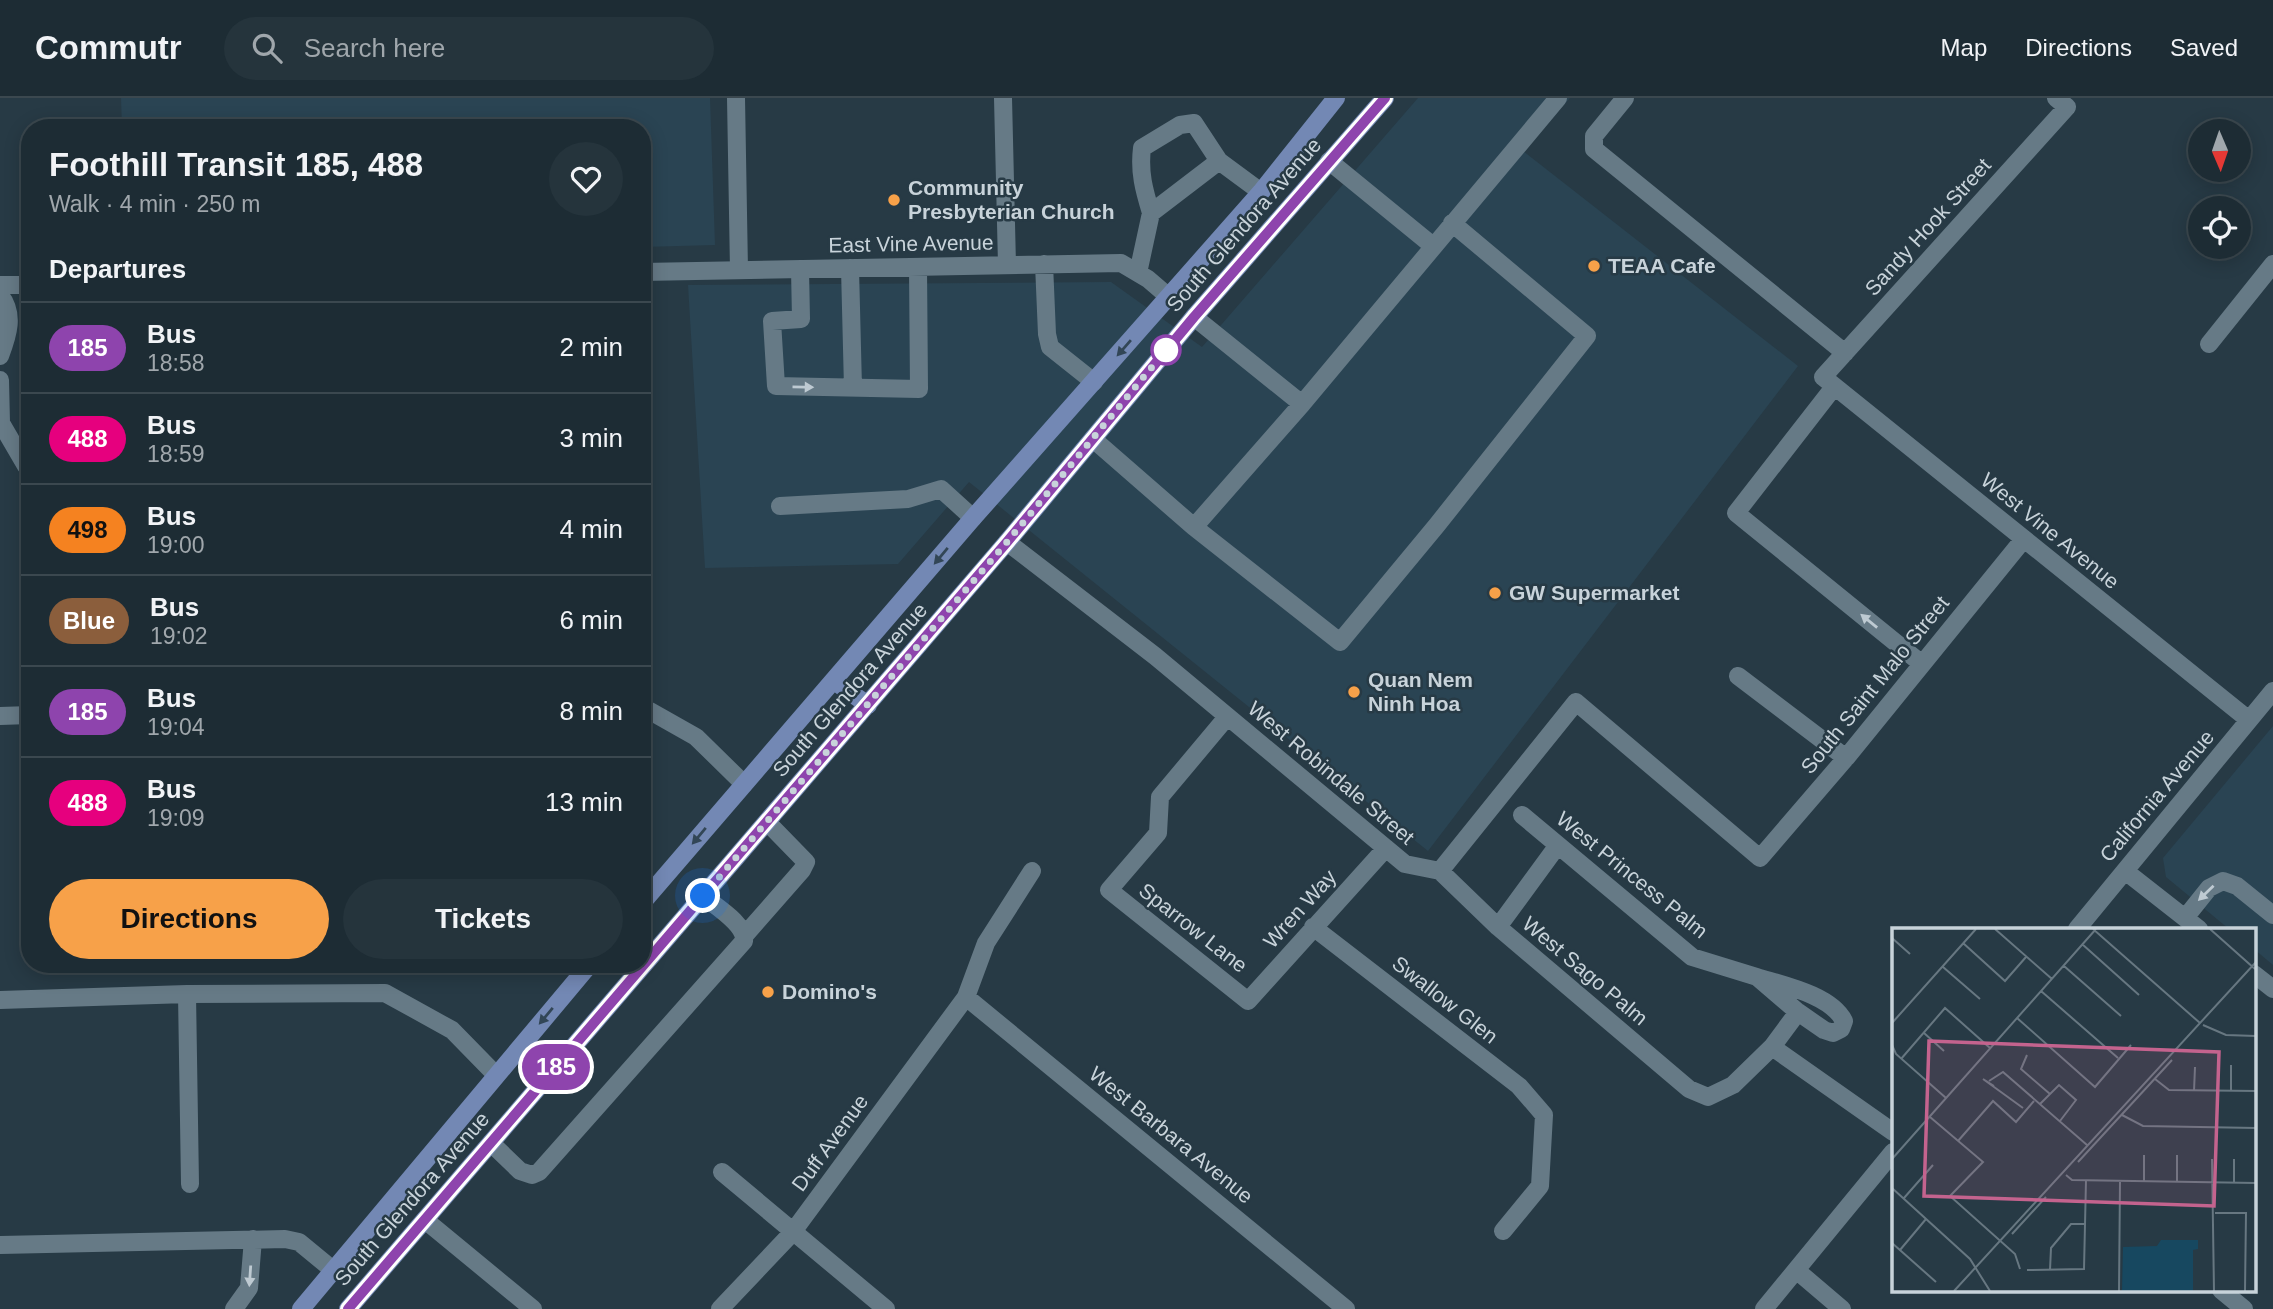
<!DOCTYPE html>
<meta charset="utf-8">
<style>
:root{--surface:#1d2c34;--page:#25343c;--text:#f1f3f6;--muted:#a0a7ac;--line:#3b484f;--accent:#f7a149}
body{margin:0;font-family:Helvetica,sans-serif;background:var(--page);color:var(--text);height:100vh;display:flex;flex-direction:column;font-size:26px;white-space:nowrap}
*{box-sizing:border-box;margin:0}
p{font-size:23px;color:var(--muted)}
.icon{flex:none;width:38px;height:38px;fill:none;stroke:currentColor;stroke-width:2;stroke-linecap:round;stroke-linejoin:round}
.map{position:relative;flex:1;overflow:hidden}
.sheet{position:absolute;left:21px;top:21px;width:630px;height:854px;display:flex;flex-direction:column;background:var(--surface);border-radius:28px;box-shadow:0 4px 18px #0003,0 0 0 2px var(--line)}
.sheet>*{flex:none}
.badge{padding:0 14px;border-radius:23px;font-size:24px;line-height:46px}
.needle{width:46px;rotate:178deg}
.fabs{position:absolute;left:2188px;top:21px;display:grid;gap:14px}
.fabs a{display:grid;place-items:center;width:63px;height:63px;border-radius:50%;background:var(--surface);box-shadow:0 4px 18px #0003,0 0 0 2px var(--line);font-size:35px}
.you{position:absolute;width:35px;height:35px;margin:-18px;border:5px solid #fff;border-radius:50%;background:#1a73e8;box-shadow:0 0 0 10px #1a73e833}
.map>.badge{position:absolute;translate:-50% -50%;box-shadow:0 0 0 4px #fff}
h2{padding:0 28px;font-size:26px;line-height:63px}
.round{display:grid;place-items:center;flex:none;width:74px;height:74px;border-radius:37px;background:var(--page)}
.headline{display:flex;align-items:center;justify-content:space-between;height:119px;padding:0 28px}
h1{font-size:33px;font-weight:700;line-height:52px}
.cta{display:flex;gap:14px;margin-top:auto;padding:14px 28px}
.cta a{flex:1;height:80px;border-radius:42px;background:var(--accent);color:#111;font-size:28px;font-weight:700;line-height:80px;text-align:center}
.cta a+a{background:var(--page);color:var(--text)}
ul{padding:0;list-style:none}
li{display:flex;align-items:center;gap:21px;height:91px;padding:0 28px;border-top:2px solid var(--line)}
li div{flex:1}
li b{display:block;font-size:26px}
li em{font-style:normal}
li .badge{min-width:77px;font-weight:700;text-align:center}
header{display:flex;align-items:center;gap:42px;box-sizing:border-box;height:98px;padding:0 35px;background:var(--surface);border-bottom:2px solid var(--line)}
header strong{font-size:33px}
nav{display:flex;gap:38px;margin-inline-start:auto;font-size:24px}
.search{width:490px;height:63px;background:var(--page);display:flex;align-items:center;gap:18px;box-sizing:border-box;padding:0 24px;border-radius:38px;color:var(--muted);font-size:26px}
.map>svg:first-child{display:block}
.built{fill:#2a4453}
.lines{fill:none;stroke-linecap:round;stroke-linejoin:round}
.minor{stroke:#667a86;stroke-width:18}
.major{stroke:#7388b4;stroke-width:18}
.oneway{fill:#324656}
.oneway2{fill:#becad2}
.line-casing{stroke:#fff;stroke-width:16}
.line{stroke:#8e44ad;stroke-width:10}
.walk{stroke:#c8d3da;stroke-width:7;stroke-dasharray:0 12.6}
.poi-dot{fill:#f7a149;stroke:#273a45;stroke-width:2.5}
.stop-dot{fill:#fff;stroke:#8e44ad;stroke-width:3.5}
.labels{text-anchor:middle;stroke-width:5;stroke-linejoin:round;paint-order:stroke}
.poi-label{font-size:21px;font-weight:bold;fill:#c8d3da;stroke:#273a45;text-anchor:start}
.street-label{font-size:21px;fill:#c8d3da;stroke:#273a45}
.inset-road{fill:none;stroke:#677781;stroke-width:2}
.view{fill:#c4638e;fill-opacity:0.15;stroke:#c4638e;stroke-width:3.5}
.inset-edge{fill:none;stroke:#c8d3da;stroke-width:3.5}
</style>
<header>
<strong>Commutr</strong>
<div class="search"><svg class="icon" aria-label="search" viewBox="0 0 24 24"><circle cx="10" cy="10" r="6"/><path d="M15 15l6 6"/></svg>Search here</div>
<nav><a>Map</a><a>Directions</a><a>Saved</a></nav>
</header>
<div class="map">
<svg width="2273" height="1211" viewBox="0 0 2273 1211">
<rect width="100%" height="100%" fill="#273a45"/>
<path class="built" d="M121,0H710L715,147L642,149V30H122Z
M1418,0H1570L1523,53L1798,268L1428,753L969,384L898,466L705,470L688,187L1111,184L1202,249Z
M2273,628V867L2254,851V831H2229L2166,779L2163,760Z"/>
<g class="lines">
<path class="minor" d="M736,0L739,172
M1003,0L1007,167
M1625,0L1594,38V51L1845,255
M2056,0L2067,9L1823,279L2249,622
M1329,63L1433,148
M1151,115C1144,92 1139,74 1142,50L1180,27L1194,25L1219,63
M1044,166L1047,236L1050,249L1094,284
M850,170L853,290
M800,171L801,221L772,223L776,288L919,291L918,169
M642,174L1121,165L1148,181L1169,199
M1138,175L1151,115L1219,63L1261,94
M0,187H30
M0,197C15,216 8,237 0,258
M1194,219L1302,306
M2209,246L2273,166
M0,282L1,325L26,368
M1834,289L1736,415L1922,566
M1093,341L1194,429L1340,544L1437,427L1587,238L1452,125
M780,408L908,401L941,391L973,420
M1194,429L1302,306L1558,0
M1007,444L1155,558L1405,766L1440,773
M1738,578L1846,660
M642,612L650,613L696,639L744,686
M0,618L30,617
M1227,619L1160,699L1158,735L1109,792L1248,903L1386,750
M1522,717L1692,859L1757,879L1798,914L1824,932L1833,935L1841,931L1844,923C1831,897 1783,887 1757,879
M1440,773L1576,604L1760,760L1846,660L2023,442
M1440,773L1498,829L1689,991L1708,999L1733,987L1772,949L1798,914
M2125,773L2199,831
M2185,820L2209,790L2223,783L2237,788L2273,817
M1313,829L1519,988L1544,1017L1540,1088L1503,1133
M1498,829L1558,747
M2077,831L2273,593
M745,837L802,772L806,764L767,724
M2254,876L2273,891
M187,896L190,1086
M966,899L1346,1211
M0,902L187,896L385,895L452,932L496,977
M1772,949L1893,1034
M491,1045L520,1073L532,1077L539,1074L744,843C746,826 715,808 703,798
M722,1074L886,1211
M425,1122L533,1211
M0,1147L285,1141L299,1144L333,1172
M1796,1172L1842,1211
M2221,1192L2244,1211
M234,1211L249,1190L253,1141
M720,1211L792,1135L966,899L986,845L1032,773
M1764,1211L1893,1054"/>
<path class="major" d="M834,583L868,607
M642,805L973,420L1261,94L1336,0
M301,1211L590,866
M348,1211L1007,444L1194,219L1385,0"/>
</g>
<defs><path id="oneway-solid" d="M-6-.8H1V-3.2L6.5 0L1 3.2V.8H-6Z" transform="scale(1.75)"/></defs>
<g class="oneway">
<use href="#oneway-solid" transform="translate(1124 250) rotate(131)"/>
<use href="#oneway-solid" transform="translate(941 458) rotate(130)"/>
<use href="#oneway-solid" transform="translate(699 738) rotate(130)"/>
<use href="#oneway-solid" transform="translate(546 918) rotate(130)"/>
</g>
<g class="oneway2">
<use href="#oneway-solid" transform="translate(803 289) rotate(1)"/>
<use href="#oneway-solid" transform="translate(1869 523) rotate(-141)"/>
<use href="#oneway-solid" transform="translate(2206 795) rotate(136)"/>
<use href="#oneway-solid" transform="translate(250 1178) rotate(94)"/>
</g>
<g class="lines">
<defs>
<path id="line" d="M348,1211L1007,444L1194,219L1385,0"/>
</defs>
<use href="#line" class="line-casing"/>
<use href="#line" class="line"/>
<path class="walk" d="M703,798L1007,444L1166,252"/>
</g>
<g class="poi-dot">
<circle cx="894" cy="102" r="7"/>
<circle cx="1594" cy="168" r="7"/>
<circle cx="1495" cy="495" r="7"/>
<circle cx="1354" cy="594" r="7"/>
<circle cx="768" cy="894" r="7"/>
</g>
<circle class="stop-dot" cx="1166" cy="252" r="14"/>
<g class="labels">
<g class="poi-label">
<text x="908" y="97">Community<tspan x="908" dy="24">Presbyterian Church</tspan></text>
<text x="1608" y="175">TEAA Cafe</text>
<text x="1509" y="502">GW Supermarket</text>
<text x="1368" y="589">Quan Nem<tspan x="1368" dy="24">Ninh Hoa</tspan></text>
<text x="782" y="901">Domino's</text>
</g>
<g class="street-label">
<text transform="translate(1244 127) rotate(-49)" y="7">South Glendora Avenue</text>
<text transform="translate(1928 129) rotate(-48)" y="7">Sandy Hook Street</text>
<text transform="translate(911 146) rotate(-1)" y="7">East Vine Avenue</text>
<text transform="translate(2050 433) rotate(39)" y="7">West Vine Avenue</text>
<text transform="translate(1875 587) rotate(-51)" y="7">South Saint Malo Street</text>
<text transform="translate(850 592) rotate(-49)" y="7">South Glendora Avenue</text>
<text transform="translate(1331 675) rotate(40)" y="7">West Robindale Street</text>
<text transform="translate(2157 698) rotate(-50)" y="7">California Avenue</text>
<text transform="translate(1632 777) rotate(39)" y="7">West Princess Palm</text>
<text transform="translate(1300 811) rotate(-48)" y="7">Wren Way</text>
<text transform="translate(1193 830) rotate(38)" y="7">Sparrow Lane</text>
<text transform="translate(1585 873) rotate(40)" y="7">West Sago Palm</text>
<text transform="translate(1445 902) rotate(38)" y="7">Swallow Glen</text>
<text transform="translate(1171 1037) rotate(39)" y="7">West Barbara Avenue</text>
<text transform="translate(830 1045) rotate(-54)" y="7">Duff Avenue</text>
<text transform="translate(412 1101) rotate(-49)" y="7">South Glendora Avenue</text>
</g>
</g>
<g transform="translate(1892 830)">
<rect width="364" height="364" fill="#273a45"/>
<path d="M269,312H306V321L301,322V363H230L231,319L265,318Z" fill="#174860"/>
<path class="inset-road" d="M103,1L160,51M201,1L308,95M318,1L363,41M0,10L18,26M71,15L113,53L134,29M190,16L247,67M172,38L229,88M51,39L88,71M149,63L226,130M125,90L203,159L239,117M0,95L84,1M311,97L334,107L364,108M32,105L52,123M0,117L4,126L54,170M135,127L129,141L158,166M9,131L53,80L98,120M263,151L277,162L364,163M97,153L111,144L195,217M102,158L91,151L131,180M302,163L303,139M339,163V137M148,176L167,157L184,172L168,193M230,187L251,198L364,200M38,189L91,234L58,268L123,326L128,341M66,213L101,173L124,194L142,173M0,231L204,1M320,231L322,363M186,234L280,132M174,247L180,252L364,255M252,253V227M285,253V227M342,254V231M0,260L78,331L98,363M12,270L41,237M323,285H354L353,363M120,306L154,269M0,315L44,354M8,322L34,291M135,342L192,341L194,252M158,342L159,320L179,296H194M62,363L364,34M227,363L228,253"/>
<path class="view" d="M37,113L327,124L322,278L32,268Z"/>
<rect width="364" height="364" class="inset-edge"/>
</g>
</svg>
<div class="fabs">
<a><svg class="needle" viewBox="-14 -14 28 28"><path d="M0-13l5 13h-10z" fill="#e53935"/><path d="M0 13l5-13h-10z" fill="#a0a7ac"/></svg></a>
<a><svg class="icon" aria-label="locate" viewBox="0 0 24 24"><circle cx="12" cy="12" r="6"/><path d="M12 2v4M12 18v4M2 12h4M18 12h4"/></svg></a>
</div>
<div class="you" style="left:703px;top:798px"></div>
<b class="badge" style="left:556px;top:969px;background:#8e44ad;color:#fff">185</b>
<section class="sheet">
<div class="headline"><div><h1>Foothill Transit 185, 488</h1><p>Walk · 4 min · 250 m</p></div><a class="round"><svg class="icon" aria-label="heart" viewBox="0 0 24 24"><path d="M12 20l-8-8c-3-5 5-10 8-4 3-6 11-1 8 4z"/></svg></a></div>
<h2>Departures</h2>
<ul>
<li><span class="badge" style="background:#8e44ad;color:#fff">185</span><div><b>Bus</b><p>18:58</p></div><em>2 min</em></li>
<li><span class="badge" style="background:#e6007e;color:#fff">488</span><div><b>Bus</b><p>18:59</p></div><em>3 min</em></li>
<li><span class="badge" style="background:#f58220;color:#111">498</span><div><b>Bus</b><p>19:00</p></div><em>4 min</em></li>
<li><span class="badge" style="background:#8b5e3c;color:#fff">Blue</span><div><b>Bus</b><p>19:02</p></div><em>6 min</em></li>
<li><span class="badge" style="background:#8e44ad;color:#fff">185</span><div><b>Bus</b><p>19:04</p></div><em>8 min</em></li>
<li><span class="badge" style="background:#e6007e;color:#fff">488</span><div><b>Bus</b><p>19:09</p></div><em>13 min</em></li>
</ul>
<div class="cta"><a>Directions</a><a>Tickets</a></div>
</section>
</div>
